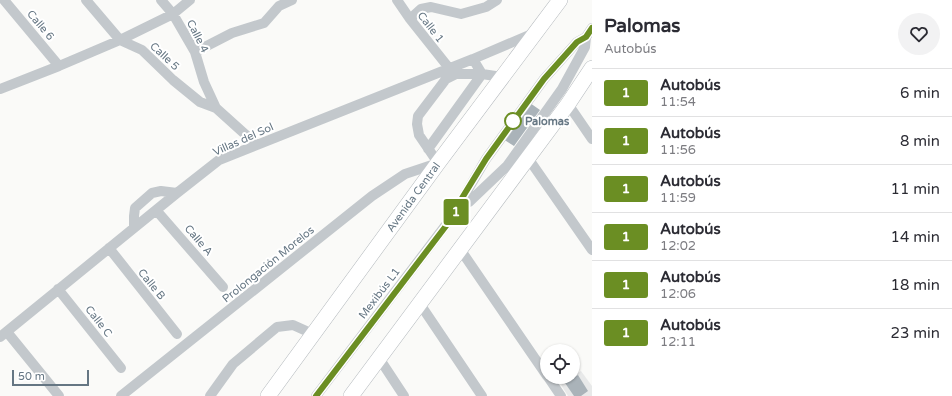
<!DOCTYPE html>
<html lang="es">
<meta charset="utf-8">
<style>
:root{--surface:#fff;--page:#f2f2f3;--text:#2b2b33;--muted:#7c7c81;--line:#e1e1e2}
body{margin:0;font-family:"Varela Round",sans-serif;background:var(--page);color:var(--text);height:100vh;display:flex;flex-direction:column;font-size:15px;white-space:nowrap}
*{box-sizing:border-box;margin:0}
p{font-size:13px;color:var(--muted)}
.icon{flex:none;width:22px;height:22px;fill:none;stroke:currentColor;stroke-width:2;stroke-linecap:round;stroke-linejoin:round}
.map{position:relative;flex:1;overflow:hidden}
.details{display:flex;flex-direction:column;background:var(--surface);width:360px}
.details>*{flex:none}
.badge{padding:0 8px;border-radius:3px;font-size:14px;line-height:26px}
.buttons{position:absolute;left:540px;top:344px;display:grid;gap:8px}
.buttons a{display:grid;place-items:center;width:40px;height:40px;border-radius:50%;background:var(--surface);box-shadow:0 1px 3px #0004;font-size:20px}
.scale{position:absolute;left:12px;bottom:10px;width:77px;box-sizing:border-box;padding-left:4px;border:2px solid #657683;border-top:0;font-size:11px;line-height:14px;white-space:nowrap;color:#657683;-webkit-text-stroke:3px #fff;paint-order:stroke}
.map>.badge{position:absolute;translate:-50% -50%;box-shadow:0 0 0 2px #fff}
.round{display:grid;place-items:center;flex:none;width:42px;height:42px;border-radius:21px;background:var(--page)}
.headline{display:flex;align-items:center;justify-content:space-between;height:68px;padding:0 12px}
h1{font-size:19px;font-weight:700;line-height:30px}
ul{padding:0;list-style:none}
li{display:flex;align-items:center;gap:12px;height:48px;padding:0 12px;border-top:1px solid var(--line)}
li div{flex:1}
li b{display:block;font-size:15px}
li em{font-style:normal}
li .badge{min-width:44px;font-weight:700;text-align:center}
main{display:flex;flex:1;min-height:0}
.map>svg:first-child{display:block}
.built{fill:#e8e9e9}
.building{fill:#aab3b9}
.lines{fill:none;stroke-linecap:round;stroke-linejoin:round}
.highway-casing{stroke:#b4b9bd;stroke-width:16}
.minor{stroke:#c3c8cc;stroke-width:10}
.highway{stroke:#fff;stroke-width:15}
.line-casing{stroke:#fff;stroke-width:9}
.line{stroke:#6b8e23;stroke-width:6}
.stop-dot{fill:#fff;stroke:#6b8e23;stroke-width:2}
.labels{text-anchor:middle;stroke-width:4;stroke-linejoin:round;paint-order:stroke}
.street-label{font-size:11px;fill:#657683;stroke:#fff}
.stop-label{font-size:11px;font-weight:bold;fill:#657683;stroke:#fff;text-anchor:start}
</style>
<main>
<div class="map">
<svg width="592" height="396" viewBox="0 0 592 396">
<rect width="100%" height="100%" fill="#fafaf8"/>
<path class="built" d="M581,371L592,386V396H568L561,385Z"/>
<path class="building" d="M530,103L540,110L514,146L503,139Z
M578,375L588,391L581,396H574L565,383Z"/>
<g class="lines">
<defs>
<path id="highway" d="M268,396L438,163L560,0
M351,396L568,104L592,68"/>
</defs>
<use href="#highway" class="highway-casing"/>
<path class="minor" d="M4,0L59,66
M86,0L120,40L142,50L173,80L200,102L216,108L257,145
M161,0L173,14L195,52L204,82L216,108
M397,0L410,19L449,68
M410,19L421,9L431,7L461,14L486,7L497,0
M195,52L232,33L264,23L279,6L292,0
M0,89L59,66L120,40L173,14L190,0
M568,104L592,139
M428,149L482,74L473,59
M528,158L592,250
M461,205L469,202L507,166L562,89L585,47L586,37
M156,210L223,287
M134,227V216L135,208L152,193L161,191L177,193
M109,248L177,334
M460,249L547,376
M58,289L121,368
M420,304L482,396
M7,332L59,396
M0,337L177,193L219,160L473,59L534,33
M379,358L404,396
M548,377L561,396
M121,396L372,196L405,174L438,163L419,135L417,124L418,116L446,79L456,74H482L502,77
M210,396L233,364L277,327L293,325L313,334
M316,396L461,205L463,198L486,159L544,79L577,42L586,37L592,28"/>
<use href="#highway" class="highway"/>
</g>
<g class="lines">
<defs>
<path id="line" d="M316,396L462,205V198L486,159L544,79L577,42L586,37L592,28"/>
</defs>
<use href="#line" class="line-casing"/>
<use href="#line" class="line"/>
</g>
<circle class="stop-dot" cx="513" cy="121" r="8"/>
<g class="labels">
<g class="street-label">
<text transform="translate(41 25) rotate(50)" y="4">Calle 6</text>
<text transform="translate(431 27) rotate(52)" y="4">Calle 1</text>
<text transform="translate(198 36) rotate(63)" y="4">Calle 4</text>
<text transform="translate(165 56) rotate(43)" y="4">Calle 5</text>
<text transform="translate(243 139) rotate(-24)" y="4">Villas del Sol</text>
<text transform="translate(413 197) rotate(-54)" y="4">Avenida Central</text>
<text transform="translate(199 240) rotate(49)" y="4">Calle A</text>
<text transform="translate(268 264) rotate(-39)" y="4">Prolongación Morelos</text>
<text transform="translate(152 284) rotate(51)" y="4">Calle B</text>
<text transform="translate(379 293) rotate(-53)" y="4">Mexibús L1</text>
<text transform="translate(99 321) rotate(52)" y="4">Calle C</text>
</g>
<g class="stop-label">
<text x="525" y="125">Palomas</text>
</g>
</g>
</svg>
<div class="buttons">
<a><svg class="icon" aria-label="locate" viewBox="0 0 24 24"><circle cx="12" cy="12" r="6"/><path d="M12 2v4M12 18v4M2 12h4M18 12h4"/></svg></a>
</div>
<div class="scale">50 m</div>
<b class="badge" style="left:456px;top:212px;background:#6b8e23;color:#fff">1</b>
</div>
<section class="details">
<div class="headline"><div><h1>Palomas</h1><p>Autobús</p></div><a class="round"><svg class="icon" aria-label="heart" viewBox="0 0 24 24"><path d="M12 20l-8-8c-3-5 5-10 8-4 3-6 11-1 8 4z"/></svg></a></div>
<ul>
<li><span class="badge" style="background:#6b8e23;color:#fff">1</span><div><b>Autobús</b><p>11:54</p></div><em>6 min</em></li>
<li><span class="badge" style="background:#6b8e23;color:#fff">1</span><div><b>Autobús</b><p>11:56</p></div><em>8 min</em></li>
<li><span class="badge" style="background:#6b8e23;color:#fff">1</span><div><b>Autobús</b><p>11:59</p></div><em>11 min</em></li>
<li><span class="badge" style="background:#6b8e23;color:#fff">1</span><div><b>Autobús</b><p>12:02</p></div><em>14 min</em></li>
<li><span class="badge" style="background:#6b8e23;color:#fff">1</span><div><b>Autobús</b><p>12:06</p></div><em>18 min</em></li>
<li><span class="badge" style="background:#6b8e23;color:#fff">1</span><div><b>Autobús</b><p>12:11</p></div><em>23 min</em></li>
</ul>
</section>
</main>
